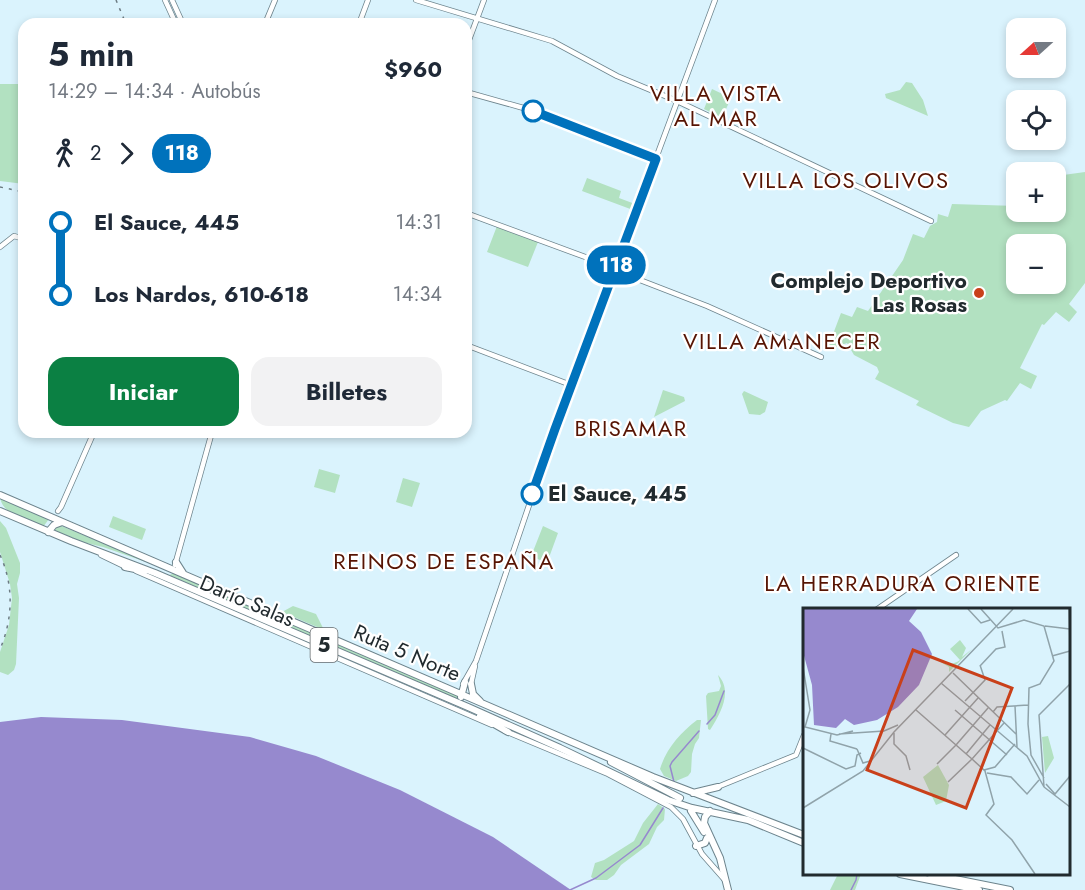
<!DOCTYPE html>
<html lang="es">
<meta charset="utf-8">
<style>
:root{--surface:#fff;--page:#f2f2f3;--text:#1f2937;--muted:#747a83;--accent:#0b8043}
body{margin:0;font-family:Jost,sans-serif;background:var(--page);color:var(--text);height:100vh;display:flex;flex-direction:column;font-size:22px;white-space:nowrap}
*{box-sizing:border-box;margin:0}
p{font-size:20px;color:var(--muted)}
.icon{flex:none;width:33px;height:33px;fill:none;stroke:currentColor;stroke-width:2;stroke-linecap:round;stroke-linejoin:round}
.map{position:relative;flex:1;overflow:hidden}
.side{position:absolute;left:18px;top:18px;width:454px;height:420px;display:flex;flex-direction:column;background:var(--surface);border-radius:18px;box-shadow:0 3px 9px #0003}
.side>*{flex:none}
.badge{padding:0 12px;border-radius:20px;font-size:21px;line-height:39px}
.needle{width:39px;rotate:249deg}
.tools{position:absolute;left:1006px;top:18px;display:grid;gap:12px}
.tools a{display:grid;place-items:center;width:60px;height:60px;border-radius:12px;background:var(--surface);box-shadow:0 3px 9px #0003;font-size:30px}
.map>.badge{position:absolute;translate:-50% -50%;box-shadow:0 0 0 3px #fff}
.legs{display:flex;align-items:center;gap:9px;height:66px;padding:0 30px;font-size:20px}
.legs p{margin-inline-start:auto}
.summary{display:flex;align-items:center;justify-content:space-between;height:102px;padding:0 30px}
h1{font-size:33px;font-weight:700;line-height:45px}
.button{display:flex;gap:12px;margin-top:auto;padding:12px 30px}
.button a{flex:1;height:69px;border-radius:18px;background:var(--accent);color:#fff;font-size:24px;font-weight:700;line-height:69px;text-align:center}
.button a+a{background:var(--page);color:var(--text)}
ul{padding:0 30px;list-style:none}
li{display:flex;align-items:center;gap:21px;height:72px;font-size:22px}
li i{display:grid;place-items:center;width:9px;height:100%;margin:0 8px;background:currentColor}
li i::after{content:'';width:15px;height:15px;margin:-8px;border:4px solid;border-radius:50%;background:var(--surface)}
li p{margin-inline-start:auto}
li:first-child i{background:linear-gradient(#0000 50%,currentColor 0)}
li:last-child i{background:linear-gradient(currentColor 50%,#0000 0)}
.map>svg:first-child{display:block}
.green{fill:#b2e1c1;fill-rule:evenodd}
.water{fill:#9689ce}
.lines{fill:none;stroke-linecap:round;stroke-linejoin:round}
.stream{stroke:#9689ce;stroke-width:1.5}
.secondary-casing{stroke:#6d848d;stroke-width:6}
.highway-casing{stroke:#6d848d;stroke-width:8}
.secondary{stroke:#fff;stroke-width:4.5}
.highway{stroke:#fff;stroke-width:6}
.rail{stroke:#6c7b82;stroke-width:1.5;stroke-dasharray:3 6;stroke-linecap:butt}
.line-1-casing{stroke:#fff;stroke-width:14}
.line-1{stroke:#0072bc;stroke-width:9}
.stop-1-dot{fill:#fff;stroke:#0072bc;stroke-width:3}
.poi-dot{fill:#c9401a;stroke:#fff;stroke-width:2}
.labels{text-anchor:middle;stroke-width:4.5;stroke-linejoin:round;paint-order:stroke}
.shield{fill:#fff;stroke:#646a6d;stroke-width:1.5}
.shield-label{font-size:20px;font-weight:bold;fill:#212a2e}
.poi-label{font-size:21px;font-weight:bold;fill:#212a2e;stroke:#fff;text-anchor:end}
.stop-label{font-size:21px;font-weight:bold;fill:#212a2e;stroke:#fff;text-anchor:start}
.street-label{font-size:21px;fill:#212a2e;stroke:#fff}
.neighbourhood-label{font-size:22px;letter-spacing:1.5px;fill:#561403;stroke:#fff}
.inset-road{fill:none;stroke:#90a3aa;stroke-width:1.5}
.view{fill:#c9401a;fill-opacity:0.15;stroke:#c9401a;stroke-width:3}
.inset-edge{fill:none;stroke:#212a2e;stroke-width:3}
</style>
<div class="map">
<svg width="1085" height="890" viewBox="0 0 1085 890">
<rect width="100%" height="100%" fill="#daf3fd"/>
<path class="green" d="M906,82L912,83L923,100L928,116L886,98L885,94L900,90Z
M0,84H20L24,87V184L0,181Z
M712,89L731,98L722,118L704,109Z
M1085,172V283L1069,304L1077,312L1069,322L1056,312L1044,325L1042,324L1020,368L1037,376L1031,389L1020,383L1007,401L1005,400L981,411L969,427L953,423L916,405L919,401L875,379L879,372L877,367L854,355L847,343L827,350L841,313L852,317L857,307L868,311L903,260L913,234L924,238L930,226L937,222L938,214L948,217L952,204L1017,206V212H1056V176ZM1056,244V284H1017V244Z
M587,178L621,191L619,198L635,204L633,210L582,191Z
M497,226L538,242L528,267L487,252Z
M663,390L684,397L685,401L654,417Z
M744,391L768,402L765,412L760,415L749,414L742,394Z
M319,469L340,475L335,493L314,487Z
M403,478L420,483L412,507L396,502Z
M0,496L49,519L43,527C29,521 1,515 0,496Z
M113,516L146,529L142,540L109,527Z
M0,521L6,528L20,563V573L17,584L19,598L16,664L14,670L8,675L0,672V652L9,625L12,598L10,584L0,552Z
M59,525L166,569L103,547L74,540L54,531V528Z
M543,526L558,533L547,563L533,557L532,554Z
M175,573L459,696L461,702L169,575Z
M293,606L316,614L324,630L282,612Z
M718,675C733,691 721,713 710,730L708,729L706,696L708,693L719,691L721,686Z
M697,720H701L699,738L695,744L692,754L691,772L688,776L676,781L664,776L660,769C666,749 680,733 697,720Z
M658,804L665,809L664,820L657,827L649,844L621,865L614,875L607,880H596L591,877L595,863L604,860L634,841L643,823Z
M838,874H861L855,890H830Z"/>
<path class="water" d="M41,717L122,720L250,737L316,756L400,790L493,837L571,890H0V722Z"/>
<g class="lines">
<path class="stream" d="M707,724L715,715L724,691
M674,782L670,766L672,762L699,731
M570,890L596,878L640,845L663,808
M851,890L856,880L857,874"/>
<defs>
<path id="secondary" d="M165,0L176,24
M172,0L183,24
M416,0L552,41L617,76L677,101L931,221
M265,24L275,0
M359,24L368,0
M466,48L484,0
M466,92L527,109L655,159
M466,213L615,268
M0,247L14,236L24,239
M614,270L707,306L821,357
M466,345L571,385
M58,511L61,507L94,432
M101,555L128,568
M175,565L212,432
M136,571L492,725
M876,610L956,555
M463,684L476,661L555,429L715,0
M471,684L475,666
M505,731L608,774L671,807L683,819L702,854L724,879
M715,788L796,755L804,735"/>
<path id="highway" d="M0,495L653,777L804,835
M0,511L71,541L155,573L468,707L560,748L668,800L692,808L748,820L804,843
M48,532L54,525L62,522
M176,562L183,573
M125,567L145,571
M471,684L473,694L480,701
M461,697L465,682
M480,716L508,732
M611,762L680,798
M693,793L718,787
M691,811L704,832
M710,811L705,817L704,823L720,858L728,890
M696,846L705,843L707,838
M900,874L979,890
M930,874L1010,890"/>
</defs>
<use href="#secondary" class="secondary-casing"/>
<use href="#highway" class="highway-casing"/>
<use href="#secondary" class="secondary"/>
<use href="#highway" class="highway"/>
<path class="rail" d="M116,0L126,24
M0,187L24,192
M0,555C14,585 13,619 0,649"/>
</g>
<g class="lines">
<defs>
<path id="line-1" d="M532,494L555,429L656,159L533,111"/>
</defs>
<use href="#line-1" class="line-1-casing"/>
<use href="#line-1" class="line-1"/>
</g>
<g class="stop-1-dot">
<circle cx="533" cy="111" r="10"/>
<circle cx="532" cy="494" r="10"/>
</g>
<circle class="poi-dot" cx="979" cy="293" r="6"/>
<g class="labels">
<rect class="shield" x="310.5" y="628" width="27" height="34" rx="4.5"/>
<g class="shield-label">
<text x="324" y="652">5</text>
</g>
<g class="poi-label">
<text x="967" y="288">Complejo Deportivo<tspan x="967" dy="24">Las Rosas</tspan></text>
</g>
<g class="stop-label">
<text x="548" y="501">El Sauce, 445</text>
</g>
<g class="street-label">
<text transform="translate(247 601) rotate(23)" y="7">Darío Salas</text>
<text transform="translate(407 653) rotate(23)" y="7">Ruta 5 Norte</text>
</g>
<g class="neighbourhood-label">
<text x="716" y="101">VILLA VISTA<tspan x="716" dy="25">AL MAR</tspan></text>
<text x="846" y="188">VILLA LOS OLIVOS</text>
<text x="782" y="349">VILLA AMANECER</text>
<text x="631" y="436">BRISAMAR</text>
<text x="444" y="569">REINOS DE ESPAÑA</text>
<text x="903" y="591">LA HERRADURA ORIENTE</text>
</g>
</g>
<g transform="translate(803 608)">
<rect width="267" height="267" fill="#daf3fd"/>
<path d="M157,32L163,40L159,49L169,41L146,64V59L134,52L145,57L154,54L157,52L147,41ZM245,128L251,150L242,165L239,129ZM135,157L146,177L143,193L133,197L120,169Z" fill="#b2e1c1"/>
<path d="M0,1H114L106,13L118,24L129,46L116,77L95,99L74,112L51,117L42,111L33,120L11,117L9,77L0,44Z" fill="#9689ce"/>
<path class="inset-road" d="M165,1L178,15L187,12M178,1L195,20L221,12L241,18L251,53L237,76L226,80L225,116L228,147L241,170M266,1L267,37M242,18L267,21M249,48L267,43M177,58L193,41L202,39L199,23M0,59L7,102L2,119L34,127L50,123M150,65L213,126M138,75L224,148L241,179L236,107L267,76M162,93L182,72L177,57M212,98L214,139M113,102L169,151L201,115M152,102L204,147M190,104L194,99L225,97M91,125V136L103,148L107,162M28,126L27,133L54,141M36,126L81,123L95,117M142,127L175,90M153,137L185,100M0,140L43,161L52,158L54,147L58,145M54,141L60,155L67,153M163,146L187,117M134,156L153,137M181,162L192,159L212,136M184,165L208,169L224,186L236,172M145,174L169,151L182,163L191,196L183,207L209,232L232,266M243,176L252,186L267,168M241,179L267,199M0,200L60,163L91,124L210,1"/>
<path class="view" d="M110,42L209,80L163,200L64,162Z"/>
<rect width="267" height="267" class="inset-edge"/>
</g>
</svg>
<div class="tools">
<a><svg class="needle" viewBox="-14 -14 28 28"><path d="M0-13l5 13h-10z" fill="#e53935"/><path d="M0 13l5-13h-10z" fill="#747a83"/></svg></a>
<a><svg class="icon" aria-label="locate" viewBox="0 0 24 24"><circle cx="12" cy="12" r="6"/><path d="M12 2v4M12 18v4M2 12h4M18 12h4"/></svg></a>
<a>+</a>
<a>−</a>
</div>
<b class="badge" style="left:616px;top:265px;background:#0072bc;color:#fff">118</b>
<section class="side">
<div class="summary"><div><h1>5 min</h1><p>14:29 – 14:34 · Autobús</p></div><b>$960</b></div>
<div class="legs"><svg class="icon" aria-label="walk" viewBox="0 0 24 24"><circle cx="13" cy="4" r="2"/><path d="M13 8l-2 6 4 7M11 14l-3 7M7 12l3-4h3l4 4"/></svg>2<svg class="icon" aria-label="forward" viewBox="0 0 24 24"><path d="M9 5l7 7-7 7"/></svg><b class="badge" style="background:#0072bc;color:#fff">118</b></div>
<ul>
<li><i style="color:#0072bc"></i><b>El Sauce, 445</b><p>14:31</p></li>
<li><i style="color:#0072bc"></i><b>Los Nardos, 610-618</b><p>14:34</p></li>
</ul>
<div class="button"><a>Iniciar</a><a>Billetes</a></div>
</section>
</div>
